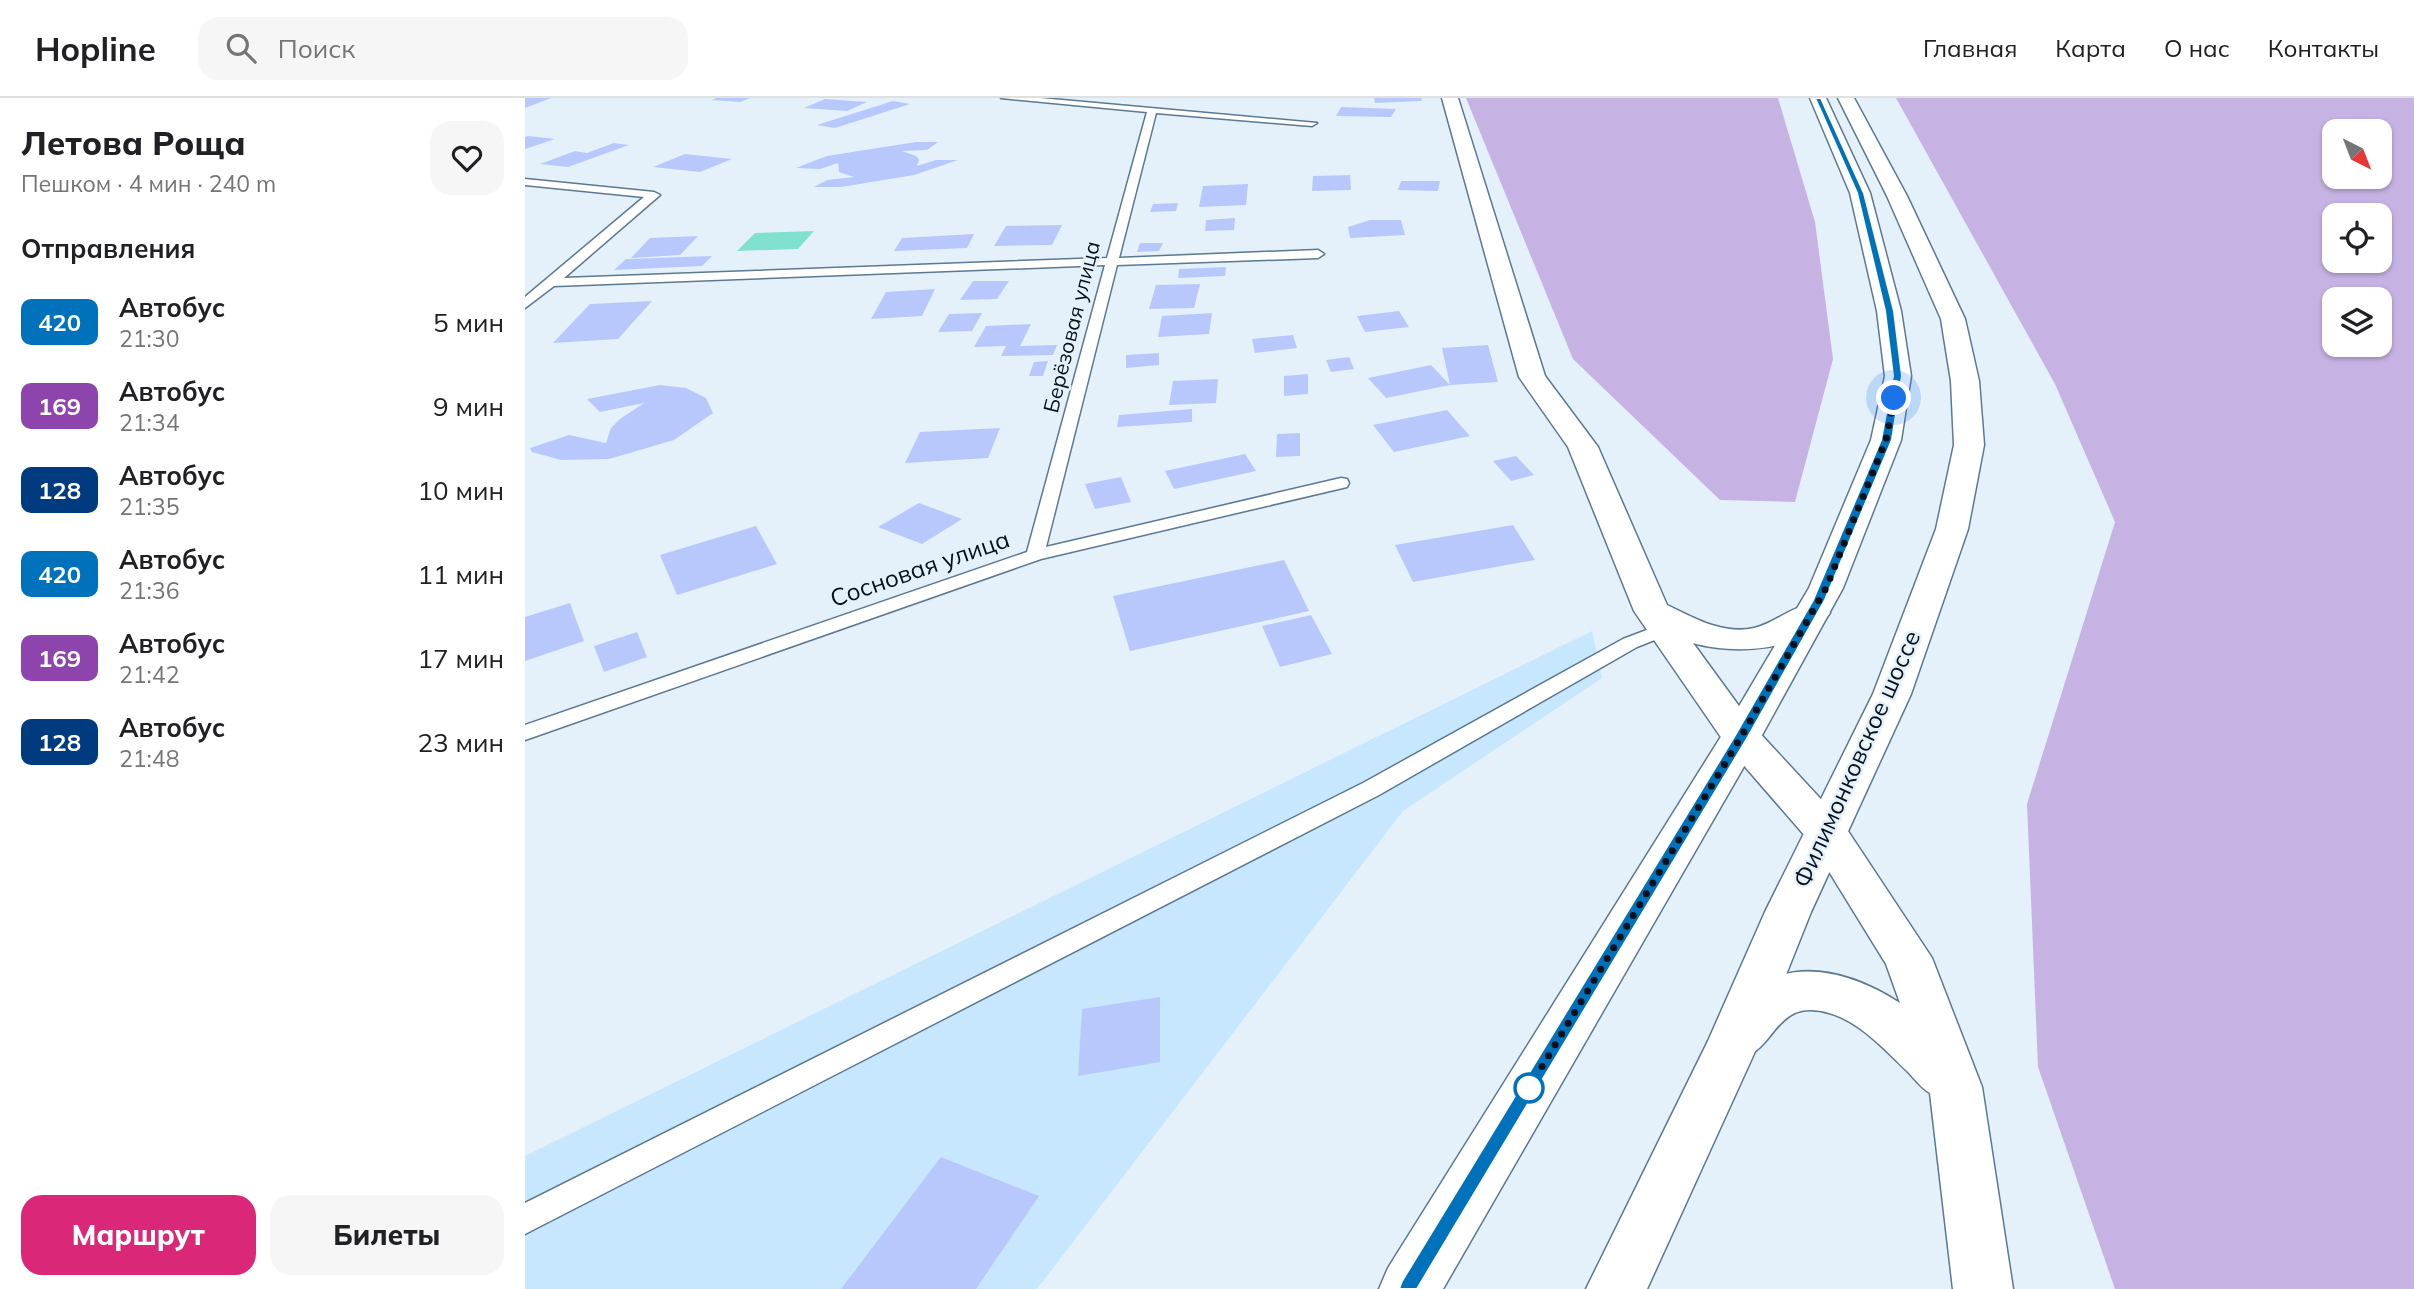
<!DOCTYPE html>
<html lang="ru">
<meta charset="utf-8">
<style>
:root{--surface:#fff;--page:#f6f6f6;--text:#202124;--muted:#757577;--line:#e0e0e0;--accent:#db2777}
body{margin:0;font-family:Mulish,sans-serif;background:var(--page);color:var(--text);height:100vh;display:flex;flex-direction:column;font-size:26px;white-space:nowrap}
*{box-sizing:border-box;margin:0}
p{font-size:23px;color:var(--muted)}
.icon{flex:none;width:38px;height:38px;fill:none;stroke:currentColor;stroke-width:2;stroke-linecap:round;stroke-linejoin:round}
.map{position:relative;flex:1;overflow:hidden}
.side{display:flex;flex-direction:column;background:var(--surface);width:525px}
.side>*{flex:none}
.badge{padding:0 14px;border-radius:10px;font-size:24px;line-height:46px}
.needle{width:46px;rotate:138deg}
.tools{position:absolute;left:1797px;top:21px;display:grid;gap:14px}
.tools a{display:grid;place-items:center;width:70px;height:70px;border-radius:14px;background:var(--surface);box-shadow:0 2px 5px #0004;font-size:35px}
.you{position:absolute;width:35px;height:35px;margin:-18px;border:5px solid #fff;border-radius:50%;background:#1a73e8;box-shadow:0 0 0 10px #1a73e833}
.map>.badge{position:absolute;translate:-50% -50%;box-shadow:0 0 0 4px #fff}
h2{padding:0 21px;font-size:26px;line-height:63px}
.round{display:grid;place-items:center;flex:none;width:74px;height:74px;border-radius:21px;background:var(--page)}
.head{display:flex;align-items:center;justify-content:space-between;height:119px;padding:0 21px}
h1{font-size:33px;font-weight:800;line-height:52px}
.primary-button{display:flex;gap:14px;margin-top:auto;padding:14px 21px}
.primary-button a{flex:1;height:80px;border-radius:21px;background:var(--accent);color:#fff;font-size:28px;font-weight:800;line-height:80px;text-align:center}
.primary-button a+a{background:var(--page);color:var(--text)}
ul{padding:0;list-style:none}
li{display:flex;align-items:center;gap:21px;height:84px;padding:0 21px}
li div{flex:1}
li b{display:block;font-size:26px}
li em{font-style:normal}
li .badge{min-width:77px;font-weight:700;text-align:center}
header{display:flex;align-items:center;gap:42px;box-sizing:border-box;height:98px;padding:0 35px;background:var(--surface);border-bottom:2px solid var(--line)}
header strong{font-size:33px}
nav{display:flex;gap:38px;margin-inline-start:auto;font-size:24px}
.search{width:490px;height:63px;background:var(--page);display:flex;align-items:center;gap:18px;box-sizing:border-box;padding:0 24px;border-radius:21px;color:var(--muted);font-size:26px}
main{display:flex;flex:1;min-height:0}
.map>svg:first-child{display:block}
.built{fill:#c7e7ff}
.green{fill:#c6b3e4;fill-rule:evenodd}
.water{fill:#80e1d0}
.building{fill:#b8c8fd}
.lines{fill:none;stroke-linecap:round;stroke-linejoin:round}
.lane-casing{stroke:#5b7990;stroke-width:3}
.street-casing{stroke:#5b7990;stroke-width:3}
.secondary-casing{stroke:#5b7990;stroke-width:3}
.lane{fill:#fff;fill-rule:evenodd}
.street{fill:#fff;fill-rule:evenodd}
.secondary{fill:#fff;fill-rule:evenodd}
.line{fill:#0072bc;stroke:#fff;stroke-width:2}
.walk{stroke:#06111a;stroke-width:7;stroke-dasharray:0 12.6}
.stop-dot{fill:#fff;stroke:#0072bc;stroke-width:3.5}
.labels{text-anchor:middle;stroke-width:5;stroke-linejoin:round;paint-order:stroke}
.far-street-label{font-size:21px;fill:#06111a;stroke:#e4f1fb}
.street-label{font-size:24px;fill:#06111a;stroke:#e4f1fb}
</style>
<header>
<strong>Hopline</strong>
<div class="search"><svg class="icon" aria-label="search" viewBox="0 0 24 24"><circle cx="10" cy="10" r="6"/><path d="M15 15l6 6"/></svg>Поиск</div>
<nav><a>Главная</a><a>Карта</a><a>О нас</a><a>Контакты</a></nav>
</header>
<main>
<section class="side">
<div class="head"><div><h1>Летова Роща</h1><p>Пешком · 4 мин · 240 m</p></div><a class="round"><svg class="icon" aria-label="heart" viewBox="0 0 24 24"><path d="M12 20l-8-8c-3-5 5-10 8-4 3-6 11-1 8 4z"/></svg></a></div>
<h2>Отправления</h2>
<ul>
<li><span class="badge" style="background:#0072bc;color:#fff">420</span><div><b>Автобус</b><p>21:30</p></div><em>5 мин</em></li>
<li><span class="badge" style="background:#8e44ad;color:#fff">169</span><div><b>Автобус</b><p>21:34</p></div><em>9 мин</em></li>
<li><span class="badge" style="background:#003b80;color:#fff">128</span><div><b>Автобус</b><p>21:35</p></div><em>10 мин</em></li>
<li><span class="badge" style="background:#0072bc;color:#fff">420</span><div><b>Автобус</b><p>21:36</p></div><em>11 мин</em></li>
<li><span class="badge" style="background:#8e44ad;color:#fff">169</span><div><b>Автобус</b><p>21:42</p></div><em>17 мин</em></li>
<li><span class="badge" style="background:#003b80;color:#fff">128</span><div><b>Автобус</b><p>21:48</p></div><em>23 мин</em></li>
</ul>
<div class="primary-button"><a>Маршрут</a><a>Билеты</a></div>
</section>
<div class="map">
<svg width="1889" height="1191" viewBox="0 0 1889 1191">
<rect width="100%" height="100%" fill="#e4f1fb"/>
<path class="built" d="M1067,533L1077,580L878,713L512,1191H0V1058Z"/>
<path class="green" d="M941,0H1253L1290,124L1308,261L1270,404L1195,402L1048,261Z
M1371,0H1889V1191H1590L1513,969L1502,706L1590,424L1530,286ZM1810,33H1855V79H1810ZM1810,117H1855V163H1810ZM1810,201H1855V247H1810Z"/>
<path class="water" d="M289,133L273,151L212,153L230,135Z"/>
<path class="building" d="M0,0H26L0,10Z
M192,0H225L215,4L186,2Z
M849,0H896L897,3L850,5Z
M300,1L342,4L322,13L279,10Z
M368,3L385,6L310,30L292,27Z
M816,9L871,11L866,19L811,18Z
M3,38L30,41L0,51V39Z
M391,44H413L402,52L377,53L391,58L394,62L392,68L411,62H433L389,77L316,89H289L302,82L329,79L314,74L313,65L295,71L271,70L302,58Z
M89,45L104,47L43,69L15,66L50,53L62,55Z
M160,56L207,61L175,74L128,69Z
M825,77L826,92L787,93L788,78Z
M876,83H915L913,93L873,92Z
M723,86L721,107L674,109L678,88Z
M653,105L651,113L625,114L628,106Z
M710,120L709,132L680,133L681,122Z
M845,122H876L880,137L825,140L823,129Z
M537,127L527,147L469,148L481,128Z
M449,136L442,150L369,153L377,140Z
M173,138L155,157L106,160L125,140Z
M615,145H638L634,153L612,154Z
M187,158L177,168L89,172L101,161Z
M701,169L700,178L653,180L654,171Z
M448,183H484L472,201L435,202Z
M675,186L669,210L624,211L631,187Z
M410,191L397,218L346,221L361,194Z
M127,203L93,241L28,245L65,206Z
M874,213L884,229L840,234L832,218Z
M457,215L447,233L413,234L424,216Z
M687,215L684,236L633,239L637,218Z
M506,226L495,248L532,247L528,257L476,258L481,248L449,249L461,228Z
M768,237L772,250L730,255L727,241Z
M963,247L973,284L925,287L917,250Z
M634,255V267L601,270V257Z
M824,259L829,271L806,274L801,262Z
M523,263L518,278H504L509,264Z
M906,267L925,287L861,300L843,280Z
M783,276V296L759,298V278Z
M693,281L691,305L644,307L648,283Z
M135,287L161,290L181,300L188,315L149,342L84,361L36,362L7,354L5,350L44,337L81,345L86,330L95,321L119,305L75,314L62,301Z
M667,311V324L592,329L594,317Z
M922,312L945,338L869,354L848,327Z
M475,330L463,360L380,365L395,334Z
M775,335V358L751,359L752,336Z
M720,356L731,373L649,391L640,373Z
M991,358L1009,377L986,383L968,363Z
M596,379L606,404L570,411L560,386Z
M394,405L437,421L397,446L353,429Z
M988,427L1010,462L888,484L870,447Z
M231,428L252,466L152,497L135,457Z
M759,462L784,513L605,553L588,498Z
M45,505L59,543L0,563V519Z
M786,517L807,556L755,569L737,528Z
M112,534L122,559L79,574L69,548Z
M635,899V964L553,978L557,911Z
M416,1059L514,1098L451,1191H316Z"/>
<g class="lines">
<defs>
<path id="lane" d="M476,0H515L792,25L787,28L631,15L594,160L793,152L799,156L793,160L592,167L521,449L816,380L822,381L824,385L822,389L516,461L0,642V627L502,454L580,167L29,188L0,210V199L119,99L0,87V81L129,94L135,97L39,180L582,160L622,14Z
M1140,525L1150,531L1147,535L1112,549L854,697L0,1136V1105L838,685L1098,541Z"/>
<path id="street" d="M917,0H933L1020,278L1073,349L1142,507C1169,520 1198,537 1229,530C1255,524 1272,501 1300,507L1305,515C1278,554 1209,557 1168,545L1230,630L1317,724L1407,860L1457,989L1488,1191H1428L1405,995C1396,990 1389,980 1382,973C1360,952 1334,923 1304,915C1239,896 1253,976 1195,955L1187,940C1228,856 1305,860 1375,905L1361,866L1287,746L1202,648L1109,513L1043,349L994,279Z"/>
<path id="secondary" d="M1285,0H1301L1345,95L1376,213L1386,278L1376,342L1318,490L1236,639L918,1191H854L863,1170L1197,637L1284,490L1346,342L1360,278L1352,213L1325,95Z
M1313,0H1329L1382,98L1440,221L1454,283L1459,347L1443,431L1386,596L1286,814L1233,947L1122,1191H1061L1183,943L1240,814L1348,596L1411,431L1429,347L1426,283L1416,221L1362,98Z"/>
</defs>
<use href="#lane" class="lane-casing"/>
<use href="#street" class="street-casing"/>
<use href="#secondary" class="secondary-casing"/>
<use href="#lane" class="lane"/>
<use href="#street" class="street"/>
<use href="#secondary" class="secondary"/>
</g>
<path class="line" d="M1290,0H1296L1339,95L1369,213L1377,278L1367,342L1300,502L1223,639L892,1191H874L877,1183L1209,639L1288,502L1356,342L1368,278L1360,213L1332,95Z"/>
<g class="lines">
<path class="walk" d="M1004,990L1216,639L1301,490L1361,342L1369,300"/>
</g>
<circle class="stop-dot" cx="1004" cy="990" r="14"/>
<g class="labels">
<g class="far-street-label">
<text transform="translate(547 229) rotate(-76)" y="7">Берёзовая улица</text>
</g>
<g class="street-label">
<text transform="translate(395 471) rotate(-19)" y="8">Сосновая улица</text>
<text transform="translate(1332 661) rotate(-66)" y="8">Филимонковское шоссе</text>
</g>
</g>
</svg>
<div class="tools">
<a><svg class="needle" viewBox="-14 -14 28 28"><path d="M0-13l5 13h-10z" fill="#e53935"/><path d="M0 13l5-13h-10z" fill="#757577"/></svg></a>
<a><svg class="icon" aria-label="locate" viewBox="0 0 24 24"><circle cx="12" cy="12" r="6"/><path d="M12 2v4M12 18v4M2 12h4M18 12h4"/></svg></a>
<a><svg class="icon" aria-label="layers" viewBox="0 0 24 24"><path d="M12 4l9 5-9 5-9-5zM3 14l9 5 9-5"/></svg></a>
</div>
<div class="you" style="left:1369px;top:300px"></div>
</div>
</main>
